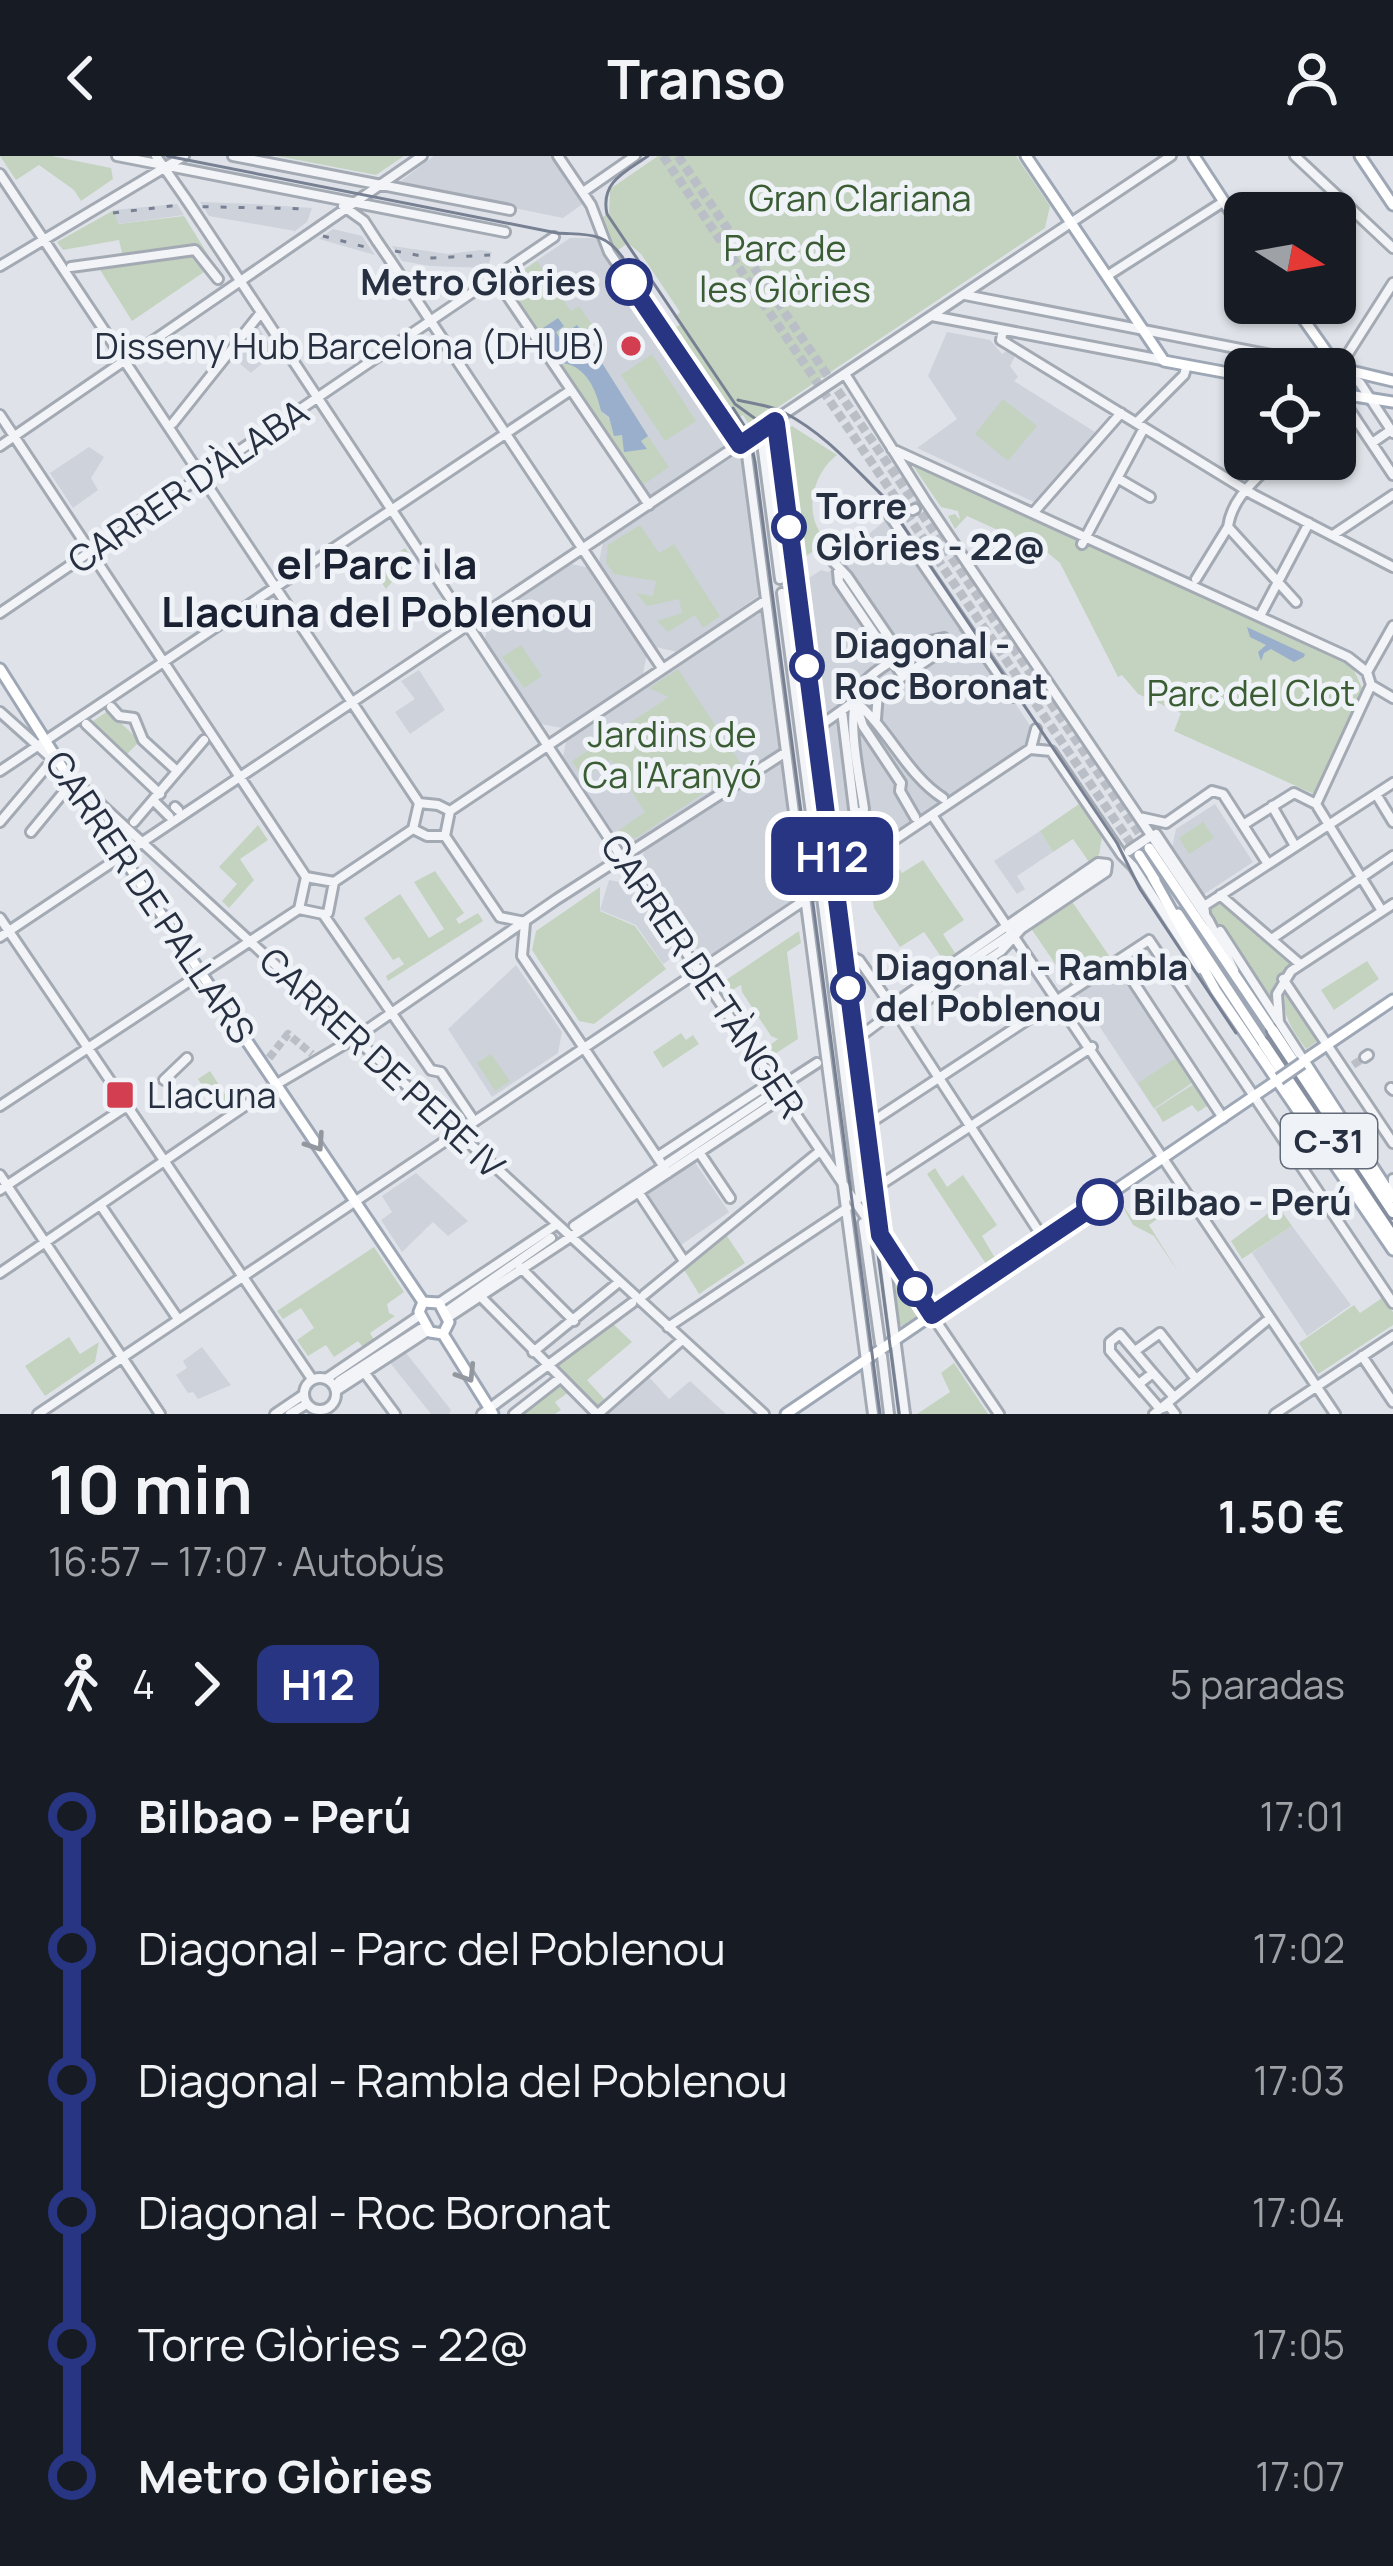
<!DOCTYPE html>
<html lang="es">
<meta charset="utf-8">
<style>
:root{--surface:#171b24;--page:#242831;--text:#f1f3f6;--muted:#9ea1a6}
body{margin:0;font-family:Manrope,sans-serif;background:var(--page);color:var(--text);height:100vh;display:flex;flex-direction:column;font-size:45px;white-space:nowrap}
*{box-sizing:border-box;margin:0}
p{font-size:39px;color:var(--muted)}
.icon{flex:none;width:66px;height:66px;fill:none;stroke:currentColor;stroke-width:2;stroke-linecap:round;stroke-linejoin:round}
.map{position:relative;height:1258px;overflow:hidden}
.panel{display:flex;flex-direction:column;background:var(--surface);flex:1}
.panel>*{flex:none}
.badge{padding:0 24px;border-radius:18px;font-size:42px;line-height:78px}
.needle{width:78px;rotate:101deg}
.fabs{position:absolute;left:1224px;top:36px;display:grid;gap:24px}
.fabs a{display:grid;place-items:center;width:132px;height:132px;border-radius:18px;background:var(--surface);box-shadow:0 3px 9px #0004;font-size:60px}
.map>.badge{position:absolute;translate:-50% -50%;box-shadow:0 0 0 6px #fff}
.legs{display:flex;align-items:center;gap:18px;height:132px;padding:0 48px;font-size:39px}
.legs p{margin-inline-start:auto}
.overview{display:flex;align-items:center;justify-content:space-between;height:204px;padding:0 48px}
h1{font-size:66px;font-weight:700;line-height:90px}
ul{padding:0 48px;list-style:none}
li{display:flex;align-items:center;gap:42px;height:132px;font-size:45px}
li i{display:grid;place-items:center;width:18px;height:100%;margin:0 15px;background:currentColor}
li i::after{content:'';width:30px;height:30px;margin:-15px;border:9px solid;border-radius:50%;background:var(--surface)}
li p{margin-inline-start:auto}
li:first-child i{background:linear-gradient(#0000 50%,currentColor 0)}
li:last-child i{background:linear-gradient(currentColor 50%,#0000 0)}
header{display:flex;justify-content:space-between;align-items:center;height:156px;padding:0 48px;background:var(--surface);font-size:54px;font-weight:700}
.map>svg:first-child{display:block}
.built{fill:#cdd2db}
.green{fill:#c4d3c0}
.water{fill:#99afcb}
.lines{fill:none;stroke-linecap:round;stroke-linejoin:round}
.minor-tunnel{stroke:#babfc7;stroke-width:8;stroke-dasharray:8 4;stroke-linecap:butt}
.major-tunnel{stroke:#babfc7;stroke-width:9;stroke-dasharray:9 4.5;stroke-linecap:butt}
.minor-casing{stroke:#a4aab3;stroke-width:14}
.major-casing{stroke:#9ea7b5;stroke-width:15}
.highway-casing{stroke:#868fa0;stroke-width:16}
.minor{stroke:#f2f4f7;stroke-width:8}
.major{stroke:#fff;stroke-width:9}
.highway{stroke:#fff;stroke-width:10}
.tram{stroke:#788193;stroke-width:3}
.rail{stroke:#788193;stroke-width:3;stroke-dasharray:6 12;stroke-linecap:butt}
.minor-bridge-casing{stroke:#a4aab3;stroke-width:14;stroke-linecap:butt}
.major-bridge-casing{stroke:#9ea7b5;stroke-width:15;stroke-linecap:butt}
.minor-bridge{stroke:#f2f4f7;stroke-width:8}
.major-bridge{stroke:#fff;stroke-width:9}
.oneway{stroke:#9398a0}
.line-1-casing{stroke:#fff;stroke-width:27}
.line-1{stroke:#283583;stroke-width:18}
.stop-1-dot{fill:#fff;stroke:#283583;stroke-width:6}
.poi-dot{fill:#d33f50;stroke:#eff2f7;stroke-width:4.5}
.labels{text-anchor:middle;stroke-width:10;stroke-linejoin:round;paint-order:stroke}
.shield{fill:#eff2f7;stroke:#636a78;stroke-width:3}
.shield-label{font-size:33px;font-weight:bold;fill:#273041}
.park-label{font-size:36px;fill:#3a5d34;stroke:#eff2f7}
.stop-label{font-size:36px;font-weight:bold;fill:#273041;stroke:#eff2f7;text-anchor:start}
.poi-label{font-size:36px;fill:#273041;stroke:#eff2f7;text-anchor:end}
.street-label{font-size:36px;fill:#273041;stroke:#eff2f7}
.quarter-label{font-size:42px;font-weight:bold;fill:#1a2132;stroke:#eff2f7}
</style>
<header><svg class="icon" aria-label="back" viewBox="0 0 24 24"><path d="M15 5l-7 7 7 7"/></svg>Transo<svg class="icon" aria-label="person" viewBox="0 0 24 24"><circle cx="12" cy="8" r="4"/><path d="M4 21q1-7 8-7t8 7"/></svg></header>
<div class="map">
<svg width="1393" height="1258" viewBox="0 0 1393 1258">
<rect width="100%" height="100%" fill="#dfe3e9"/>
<path class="built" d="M434,0H551L584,47L563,62L397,28Z
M200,46L254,48L312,52L307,66L295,75L209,60Z
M177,48L184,59L117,68L114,54Z
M333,73L362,80L375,99L319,83Z
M570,82H596L731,283L728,289L648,343L502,128Z
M392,90L448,98L481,94L492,96L488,112L430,110L402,105Z
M256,168L275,196L251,217L231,200Z
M947,176L990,184L1002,198L1007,195L1015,200L1010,210L1018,221L1014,225L1095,276L1036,347L917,292L957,263L928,220Z
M89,291L104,301L91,322L98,334L73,352L50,317Z
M739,297L743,300L761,438L677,496L656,491L599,406L603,386Z
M887,363L894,366L1033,574L1026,590L844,709L836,698L802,433L803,426L821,414L828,416L842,406L846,397Z
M571,408L590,412L647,497L643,518L562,572L541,568L485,484L488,462Z
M756,456L764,458L780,593L638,686L618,683L563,601L567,581Z
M419,514L445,554L410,578L395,556L415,543L401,525Z
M777,607L783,610L799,742L713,799L689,790L663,808L636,769L600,754L609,724L624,727L639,718L644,695Z
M1215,648L1253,706L1203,739L1172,692L1176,673Z
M1040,675L1053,696L1017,720L1025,733L1017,738L994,705Z
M516,809L562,876L558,897L492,941L448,873Z
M1117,812L1194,926L1154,953L1078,838Z
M694,1005L729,1056L681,1089L647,1038Z
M416,1017L468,1065L448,1080L433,1066L402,1096L381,1064L392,1056L382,1040Z
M1292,1070L1351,1149L1307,1180L1252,1097Z
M202,1191L231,1229L198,1243L193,1236L188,1237L176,1219L187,1212L183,1205Z
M403,1193L451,1254L449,1258H431L387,1203Z
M649,1221L669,1243L690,1225L726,1258H606Z"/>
<path class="green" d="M0,0H52L111,12L113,23L81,45L74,34L39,9L16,24Z
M277,0H404L376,19Z
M658,0H1016L1050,50L1045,72L750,270L743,259L737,262L694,198L671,175L682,167L677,159L680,156L641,98L628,87L614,97L612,94L601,62L609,57L610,33Z
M114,54L118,68L184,60L217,113L198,91L123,101L119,84L63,94L57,86Z
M191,97L204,116L132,165L97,109Z
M537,105L571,155L579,150L595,173L585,180L577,170L559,181L555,176L558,162L541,174L595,229L601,255L622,277L646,292L641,285L648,280L669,311L640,331L504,128Z
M652,198L696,265L665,285L621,219Z
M1003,243L1037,270L1008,305L975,278Z
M792,270L837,299C811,319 802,363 828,385L805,401L787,274Z
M909,304L1352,510L1363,534L1314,638L1174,575L1181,557L1138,538L1122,519L1118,521L1060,407L1048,397L967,360L955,373L948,360L955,358L960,364L958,355L941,351Z
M640,369L659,397L674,388L720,460L703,472L695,459L668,476L657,465L682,457L679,443L647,450L636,437L653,440L656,425L614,418L606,407L608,389Z
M405,392L412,402L386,433L369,408L385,397L389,402Z
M521,489L542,520L524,532L502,501Z
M678,513L743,611L636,682L621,680L618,675L645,656L611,604L583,622L572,605L669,541L649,532Z
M108,555L140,585L125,600L103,580L94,585L81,573Z
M1079,648L1102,681L1099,699L1089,706L1073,683L1053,696L1040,675Z
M1203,666L1214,682L1189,698L1179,682Z
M258,669L268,684L240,703L254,724L229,752L222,745L237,728L219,711Z
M890,699L902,717L923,704L964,764L943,778L955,797L944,805L924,776L900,791L874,752L872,738L892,725L879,706Z
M435,715L464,757L456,763L459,768L478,757L483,765L388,825L386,820L404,808L399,801L393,804L364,762L400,738L429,782L444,773L414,726Z
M600,731V755L635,770L666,813L594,868L579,865L532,794L536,775Z
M1220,741L1296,808L1287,815L1276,854L1202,753Z
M1071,744L1112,804L1071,831L1030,771Z
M799,775L801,787L787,796L798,883L770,901L765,893L778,883L771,880L742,836L741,829L727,837L720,828Z
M1367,805L1379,823L1334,854L1321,834Z
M1286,831L1321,883L1306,893C1291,872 1280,857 1286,831Z
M681,877L686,884L693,879L699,888L663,912L653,896Z
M491,898L510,925L495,935L477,907Z
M1177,901L1193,926L1154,952L1138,927Z
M210,915L232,949L221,957L198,923Z
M1195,927L1207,950L1198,956L1192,949L1163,966L1155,953Z
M935,1012L947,1031L963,1019L997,1069L982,1080L995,1102L986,1108L927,1018Z
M1119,1044L1133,1064L1153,1051L1160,1061L1149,1069L1179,1117L1154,1080L1133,1069Z
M1278,1050L1292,1070L1242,1103L1231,1085Z
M725,1077L745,1107L699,1138L683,1112Z
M374,1091L404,1136L387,1148L389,1157L395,1160L370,1177L376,1187L365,1194L358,1185L334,1201L326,1189L308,1200L297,1184L314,1172L301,1152L283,1163L277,1155Z
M893,1110L923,1155L921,1161L907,1171L899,1169Z
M1382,1142L1393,1156V1169L1318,1218L1299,1187L1354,1149L1360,1157Z
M611,1166L632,1186L587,1224L606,1245L597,1254L555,1209Z
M69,1181L80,1198L99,1186L95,1206L45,1240L25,1210Z
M954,1207L988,1258H917L950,1236L941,1217Z
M560,1226L569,1236L555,1246L561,1254L555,1258H520Z"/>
<path class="water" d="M558,162L564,170L556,176L559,181L577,169L585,180L648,280L641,285L647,293L624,296L622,279L614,280L609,261L601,255C596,234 587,211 563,207L540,174Z
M1247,471L1305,498L1304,501L1294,506L1271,493L1264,497L1261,505L1258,496L1266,489L1250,481Z"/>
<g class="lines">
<path class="minor-tunnel" d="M961,477L963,475
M855,689L856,669
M269,902L288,878L312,898
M1353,909L1365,901"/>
<path class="major-tunnel" d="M663,0L1136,695
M678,0L1146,687"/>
<defs>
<path id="minor" d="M117,0L505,76
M156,0L186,43
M233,0L510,54
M558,0L591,49L609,96L747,299L873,1258
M1295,0L1393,92
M0,18L419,647
M583,36L635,0
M343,50L364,65L377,85
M202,67L622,702L999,1258
M1335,67L1353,56
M322,69L422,0
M390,104L662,512
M0,110L184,0
M71,111L195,94L218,123
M1107,120L1223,46
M496,123L649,349
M965,139L1338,212L1360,227L1393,277
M932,160L1162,204
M1003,174L1001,184L1254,339L1393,411
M1342,207L1393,127
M845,218L926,346L1209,765L1234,814
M1339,238L1393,319
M0,259L306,721
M775,265L905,1258
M173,267L259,159
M1136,267L1184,219L1187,209
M1235,276L1245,230
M762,287L780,423
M1372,287L1391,274
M0,290L306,80
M892,293L1348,501L1367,516L1371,529L1393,542
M1276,303C1256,324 1232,341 1228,371L1296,446
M1119,323L1150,341
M913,354L915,353
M1034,356L1121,257
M888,357L1014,541
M1333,379L1393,339
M1082,388L1144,272
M829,401L847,420L911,514
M838,416L839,426L903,520
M1196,423L1228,371
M782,437L820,726
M0,457L554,81
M1260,460L1309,367
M932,501L948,488
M1367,516L1393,470
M856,546C890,575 907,619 943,642
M111,551L119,560L134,562L143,584L177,615
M857,552L863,570L901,627L900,635L915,661
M842,555L856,669
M0,556L57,607
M876,563L878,537
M824,567L855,545L878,537L932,501L930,485L944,482
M86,568L160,638
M1031,592L1036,573
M0,615L571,234
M72,622L764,1258
M1376,638L1393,666
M153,644L169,660
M419,647L438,649L450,655
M1316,648L1371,529
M1316,648L1382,755
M1272,650L1295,690
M175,651L178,654
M450,655L766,444
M932,659L1335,1258
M855,660L864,653C860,623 843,553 862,529C876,511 906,498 925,485H930
M1139,661L1166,667L1212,635L1223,638L1268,708
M0,666L54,602
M134,666L204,584
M1243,669L1294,637L1316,648
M413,673L427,680H445
M413,673L419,647
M31,676L68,631
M1156,678L1204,750
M445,680L500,761L525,766
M445,680L450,655
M1129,695L1148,682
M306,721L334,726
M334,726L413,673
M1220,739L1300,808
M822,741L860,1042
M299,753L323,758L431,914L441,916L474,965
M299,753L306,721
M1205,757L1204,750L1393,627
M323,758L328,757L334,726
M0,762L312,1223
M525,767L522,800L668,1017
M1016,770L1105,710
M1220,775L1304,905
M0,781L1171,0
M1273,782L1393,700
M844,797L859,804L900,862L1043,1082
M1119,804L1223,962
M1283,823L1393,987
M891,850L1098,707L1107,708
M900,852L1008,780
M900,862L1001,795L1021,773L1106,716L1107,708
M1279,866L1277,838L1291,815L1393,748
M862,879L890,858
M1365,901L1368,899
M164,924L187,902
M783,929L817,907
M1391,932L1393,934
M0,950L299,753
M867,969L1149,784L1393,1147
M699,996L730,1042
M657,1001L773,925
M668,1007L774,936
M0,1019L160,1258
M874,1033L1092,891
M0,1034L127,950
M639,1037L684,1105
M1393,1040V1023
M101,1050L178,1163
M863,1067L880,1187
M574,1070L661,1012
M520,1111L574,1165
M0,1117L277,928L355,882L557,743L786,596
M479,1139L597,1258
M644,1139L820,995
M439,1147L556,1069
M448,1154L551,1082
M449,1161L783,941
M668,1171L847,1052
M1135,1195L1160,1177L1196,1223
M533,1196L619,1126
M882,1200L889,1258
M1362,1200L1393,1246
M364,1216L395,1258
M1153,1217L1174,1241
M304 1238a16 16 0 1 1 32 0a16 16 0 1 1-32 0Z
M326,1223L419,1160
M339,1225L420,1173
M1140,1227L1153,1217L1120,1178L1110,1186V1195L1160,1253L1169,1250L1175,1258
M336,1235L428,1175
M38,1258L1030,593L1051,595L1122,699L1133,710L1200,813
M275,1258L303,1239
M290,1258L305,1249
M482,1258L632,1147
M514,1258L560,1222
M598,1258L682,1184
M1154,1258L1265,1166
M1275,1258L1393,1180"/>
<path id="major" d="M1026,0L1164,205L1245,220
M1194,0L1245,78
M1360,0L1393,49
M1292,147L1338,212L1393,225
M1335,237L1393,246
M0,513L62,611L423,1146
M1149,692L1273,875
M1139,699L1155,724
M1152,720L1216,835L1393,1094
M1178,758L1264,888
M1303,905L1393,844
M1304,905L1393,1042
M423,1146L439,1147L449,1166L443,1178
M423,1146L419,1156L430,1176L443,1178
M443,1178L493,1258
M786,1258L1279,923"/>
<path id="highway" d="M1273,875L1393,1056
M1264,888L1393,1081"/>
</defs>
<use href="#minor" class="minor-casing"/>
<use href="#major" class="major-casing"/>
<use href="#highway" class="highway-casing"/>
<use href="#minor" class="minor"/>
<use href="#major" class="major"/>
<use href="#highway" class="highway"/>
<path class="tram" d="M167,0L557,77C587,79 605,75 623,102
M648,0C625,16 600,26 607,58L735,248L764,269L771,283L899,1258
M738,244C753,248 771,249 785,257C825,278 852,310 883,340L1117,687L1140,733L1236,877
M733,252L749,277L755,306L880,1258"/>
<path class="rail" d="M113,57L171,50L310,53
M323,80L369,92
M395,95L432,102L490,99"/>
<defs>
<path id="minor-bridge" d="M186,43L202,67
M306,80L322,69
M377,85L390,104"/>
<path id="major-bridge" d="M1279,923L1302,907"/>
</defs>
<use href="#minor-bridge" class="minor-bridge-casing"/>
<use href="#major-bridge" class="major-bridge-casing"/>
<use href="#minor-bridge" class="minor-bridge"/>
<use href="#major-bridge" class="major-bridge"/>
</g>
<defs><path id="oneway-chevron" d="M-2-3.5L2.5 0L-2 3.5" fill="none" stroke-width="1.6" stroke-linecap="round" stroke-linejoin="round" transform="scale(3)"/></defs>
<g class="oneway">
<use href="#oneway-chevron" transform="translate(316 987) rotate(56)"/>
<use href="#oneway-chevron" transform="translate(467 1218) rotate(58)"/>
</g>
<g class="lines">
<defs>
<path id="line-1" d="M629,126L740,289L775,265L776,268L880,1079L932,1159L1100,1046"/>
</defs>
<use href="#line-1" class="line-1-casing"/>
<use href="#line-1" class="line-1"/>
</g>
<g class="stop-1-dot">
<circle cx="629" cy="126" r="21"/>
<circle cx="789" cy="371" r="15"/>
<circle cx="807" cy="510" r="15"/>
<circle cx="848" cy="832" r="15"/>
<circle cx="1100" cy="1046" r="21"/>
<circle cx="915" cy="1133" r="15"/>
</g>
<g class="poi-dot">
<circle cx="631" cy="190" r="12"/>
<rect x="105" y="924" width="30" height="30" rx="6"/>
</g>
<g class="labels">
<rect class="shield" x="1281" y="958" width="96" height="54" rx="9"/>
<g class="shield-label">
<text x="1329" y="997">C-31</text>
</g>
<g class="park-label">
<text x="860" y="55">Gran Clariana</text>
<text x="785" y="105">Parc de<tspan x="785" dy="41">les Glòries</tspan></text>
<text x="1251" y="550">Parc del Clot</text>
<text x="672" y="591">Jardins de<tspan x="672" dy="41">Ca l'Aranyó</tspan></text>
</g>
<g class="stop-label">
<text x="596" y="139" text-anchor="end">Metro Glòries</text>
<text x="816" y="363">Torre<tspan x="816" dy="41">Glòries - 22@</tspan></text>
<text x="834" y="502">Diagonal -<tspan x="834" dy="41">Roc Boronat</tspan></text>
<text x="875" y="824">Diagonal - Rambla<tspan x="875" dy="41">del Poblenou</tspan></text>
<text x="1133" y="1059">Bilbao - Perú</text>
</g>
<g class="poi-label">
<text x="607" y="203">Disseny Hub Barcelona (DHUB)</text>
<text x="147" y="952" text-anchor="start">Llacuna</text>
</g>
<g class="street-label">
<text transform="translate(188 330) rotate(-34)" y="13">CARRER D'ÀLABA</text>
<text transform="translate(150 741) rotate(56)" y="13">CARRER DE PALLARS</text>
<text transform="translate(703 820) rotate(56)" y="13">CARRER DE TÀNGER</text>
<text transform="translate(382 907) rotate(43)" y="13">CARRER DE PERE IV</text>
</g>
<g class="quarter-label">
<text x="377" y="423">el Parc i la<tspan x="377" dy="48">Llacuna del Poblenou</tspan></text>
</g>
</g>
</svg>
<div class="fabs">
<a><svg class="needle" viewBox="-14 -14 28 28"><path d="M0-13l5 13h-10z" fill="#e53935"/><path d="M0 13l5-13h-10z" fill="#9ea1a6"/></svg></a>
<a><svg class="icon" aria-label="locate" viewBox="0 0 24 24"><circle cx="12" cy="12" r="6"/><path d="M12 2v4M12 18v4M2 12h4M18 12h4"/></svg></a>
</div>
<b class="badge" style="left:832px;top:700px;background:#283583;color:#fff">H12</b>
</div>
<section class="panel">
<div class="overview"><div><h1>10 min</h1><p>16:57 – 17:07 · Autobús</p></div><b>1.50 €</b></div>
<div class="legs"><svg class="icon" aria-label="walk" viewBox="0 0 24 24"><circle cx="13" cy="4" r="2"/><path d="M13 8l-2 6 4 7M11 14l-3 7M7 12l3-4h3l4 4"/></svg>4<svg class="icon" aria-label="forward" viewBox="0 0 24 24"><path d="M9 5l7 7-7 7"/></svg><b class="badge" style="background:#283583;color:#fff">H12</b><p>5 paradas</p></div>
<ul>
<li><i style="color:#283583"></i><b>Bilbao - Perú</b><p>17:01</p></li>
<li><i style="color:#283583"></i><span>Diagonal - Parc del Poblenou</span><p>17:02</p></li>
<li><i style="color:#283583"></i><span>Diagonal - Rambla del Poblenou</span><p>17:03</p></li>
<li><i style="color:#283583"></i><span>Diagonal - Roc Boronat</span><p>17:04</p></li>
<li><i style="color:#283583"></i><span>Torre Glòries - 22@</span><p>17:05</p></li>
<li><i style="color:#283583"></i><b>Metro Glòries</b><p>17:07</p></li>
</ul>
</section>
